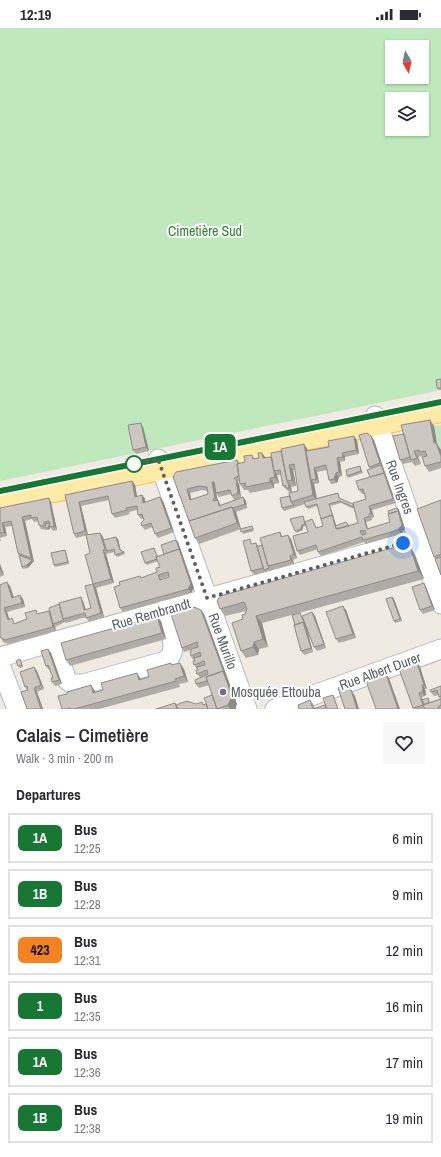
<!DOCTYPE html>
<meta charset="utf-8">
<style>
:root{--surface:#fff;--page:#f7f7f7;--text:#2b2b33;--muted:#7c7c81;--line:#e1e1e2}
body{margin:0;font-family:"Archivo Narrow",sans-serif;background:var(--page);color:var(--text);height:100vh;display:flex;flex-direction:column;font-size:15px;white-space:nowrap}
*{box-sizing:border-box;margin:0}
p{font-size:13px;color:var(--muted)}
.icon{flex:none;width:22px;height:22px;fill:none;stroke:currentColor;stroke-width:2;stroke-linecap:round;stroke-linejoin:round}
.map{position:relative;height:681px;overflow:hidden}
.sheet{display:flex;flex-direction:column;background:var(--surface);flex:1}
.sheet>*{flex:none}
.badge{padding:0 8px;border-radius:6px;font-size:14px;line-height:26px}
.needle{width:26px;rotate:171deg}
.controls{position:absolute;left:385px;top:12px;display:grid;gap:8px}
.controls a{display:grid;place-items:center;width:44px;height:44px;border-radius:0px;background:var(--surface);box-shadow:0 1px 3px #0004;font-size:20px}
.you{position:absolute;width:20px;height:20px;margin:-10px;border:3px solid #fff;border-radius:50%;background:#1a73e8;box-shadow:0 0 0 6px #1a73e833}
.map>.badge{position:absolute;translate:-50% -50%;box-shadow:0 0 0 2px #fff}
h2{padding:0 16px;font-size:15px;line-height:36px}
.round{display:grid;place-items:center;flex:none;width:42px;height:42px;border-radius:0px;background:var(--page)}
.headline{display:flex;align-items:center;justify-content:space-between;height:68px;padding:0 16px}
h1{font-size:19px;font-weight:600;line-height:30px}
ul{padding:0;list-style:none}
li{display:flex;align-items:center;gap:12px;height:50px;margin:0 8px 6px;padding:0 8px;border:2px solid var(--line);border-radius:0px}
li div{flex:1}
li b{display:block;font-size:15px}
li em{font-style:normal}
li .badge{min-width:44px;font-weight:700;text-align:center}
.status{display:flex;justify-content:space-between;align-items:center;height:28px;padding:0 20px;background:var(--surface);direction:ltr}
.status svg{height:11px;fill:currentColor}
.map>svg:first-child{display:block}
.green{fill:#bfe9bc;fill-rule:evenodd}
.lines{fill:none;stroke-linecap:round;stroke-linejoin:round}
.minor-casing{stroke:#b5b9be;stroke-width:21}
.major-casing{stroke:#febe4b;stroke-width:24}
.minor{stroke:#fff;stroke-width:19}
.major{stroke:#ffeaa6;stroke-width:22}
.wall{fill:#afaba6;fill-rule:evenodd}
.shaded-wall{fill:#8f8b87}
.building{fill:#ccc7c1;stroke:#8f8b87;fill-rule:evenodd}
.line-casing{stroke:#fff;stroke-width:9}
.line{stroke:#177833;stroke-width:6}
.walk{stroke:#5a5f64;stroke-width:4;stroke-dasharray:0 7.2}
.stop-dot{fill:#fff;stroke:#177833;stroke-width:2}
.worship-dot{fill:#6b7280;stroke:#fff;stroke-width:1.5}
.labels{text-anchor:middle;stroke-width:4;stroke-linejoin:round;paint-order:stroke}
.park-label{font-size:14px;fill:#2f822c;stroke:#fff}
.street-label{font-size:14px;fill:#5a5f64;stroke:#fff}
.worship-label{font-size:14px;fill:#5b616d;stroke:#fff;text-anchor:start}
</style>
<div class="status"><b>12:19</b><svg viewBox="0 0 49 12"><path d="M0 12V9h3v3zM5 12V6h3v6zM10 12V3h3v9zM15 12V0h3v12zM26 1h20v11H26zM47 4h2v5h-2z"/></svg></div>
<div class="map">
<svg width="441" height="681" viewBox="0 0 441 681">
<rect width="100%" height="100%" fill="#efebe2"/>
<path class="green" d="M0,0H441V362L0,453ZM392,19H422V49H392ZM392,71H422V101H392Z
M441,397V422L438,421L434,398Z"/>
<g class="lines">
<defs>
<path id="minor" d="M375,388L441,576
M158,431L247,681
M55,613L66,651L72,656H83L162,634C183,627 168,598 164,582
M0,629L418,511
M0,637L17,681
M275,681L441,621"/>
<path id="major" d="M0,474L441,383"/>
</defs>
<use href="#minor" class="minor-casing"/>
<use href="#major" class="major-casing"/>
<use href="#minor" class="minor"/>
<use href="#major" class="major"/>
</g>
<path class="wall" d="M441,351V362H439L437,360Z
M430,392L434,398L437,416L441,422V440L429,444L425,438L422,428L418,429L421,436L415,438L412,434L403,436L400,432L404,406Z
M143,399L149,423L136,426L133,422Z
M357,412L359,426L345,429V433L340,434L342,448L339,449L337,455L331,456L329,452L327,442L317,444L319,455L314,456L317,470L338,465L340,471L353,476L366,471L364,466H362L359,462L370,449V441L369,439L374,412L383,439L396,475L372,482L374,489L372,490V492L366,494L368,501L390,494L397,480L399,482L405,501L401,506L366,516L364,514L321,528L318,524V521L300,527L297,523L308,504L306,498L303,499L302,503L296,505L295,503L303,488L304,490L305,494L312,491L317,500L323,498L321,490L317,478L308,481L305,476L284,483L282,480L290,468L298,463L295,442H293L296,458L291,459L292,464H289L283,458L281,447H277L279,455L274,456V460L250,465L248,462H244L240,456V453L237,454L239,456L241,469L234,472L231,466L219,469L216,465L215,458L217,472L221,477L243,469L246,473L247,480L236,484L241,501L253,500L254,503L243,506L241,501L199,516L195,510L189,493L173,449L237,432L240,435L245,434L252,427L254,430L271,429L272,431L281,423L304,416L308,423ZM202,462L207,463L208,466L191,472L190,465ZM341,475L354,481L358,495L349,498L336,497L330,478Z
M360,438L363,445L348,450L347,448Z
M132,453L135,457L137,469L142,467L145,471V474L163,473L174,504L158,510L155,506L152,499L145,502L142,498L144,492V490L141,491L138,487L137,482L129,484L130,486L115,490L112,486L109,472L81,478L88,507L76,510L74,506L65,467Z
M49,470L51,474L57,502L53,503L50,499L49,502H47L41,501L39,497L38,493L34,494L32,491L25,493L34,534H33L28,540L23,541L22,539L19,527L18,525L12,498L5,499L7,508L0,510L1,513H0V480Z
M441,472V547L435,531L434,529Z
M280,504L283,509L291,511L297,530L293,532L294,536L254,547L251,543L253,516L258,518L262,517Z
M100,505L103,509L104,512L118,511L121,523L124,524L125,526L117,529L114,524L106,526L114,555L96,560L93,556L90,525Z
M178,514L194,560L191,565L123,584L120,580V557L140,548L142,550L157,544L160,539L158,533L147,537L145,535L154,520L155,522L157,528L164,526ZM169,548V549L161,552V551Z
M410,519L415,527L424,551L262,595L268,619L259,621L258,627L246,630L241,623L243,591L246,583L225,588L220,581Z
M66,524L69,536L55,539L54,537Z
M0,536L4,547L0,549Z
M424,555L426,559L435,582L423,586L420,582Z
M93,556L96,560L104,589L89,594L86,589L66,595L65,594L55,599L56,603L8,616L3,614L1,610L0,557L10,558L14,569L20,567L23,571L25,579L7,584L9,591L15,595L27,591L39,586L49,583L50,585L83,573L86,582L91,580Z
M392,569L394,571L402,593L395,595L394,593Z
M201,582L204,586L237,676L235,681H156L176,677L196,676L203,677L206,676L212,667L209,657L199,660L196,656L200,649L197,646L198,642V640L197,641L194,637V631L193,632L191,628V622L184,624L182,620Z
M346,582L356,610L339,615L336,611Z
M312,584L315,588L326,620L317,623L314,619L307,602L313,624L304,627L301,623L295,597L300,585L303,591Z
M161,593L166,611L70,638L66,632Z
M48,621L51,625L62,656L55,658L52,654L53,650L50,641L49,642L46,638Z
M20,631L21,633L23,639L20,640L18,638Z
M417,635L420,639L427,661H425L426,666L425,668L422,669L423,672L428,670L430,674L440,671L438,667L434,668L431,664L441,658V681H414L413,680Z
M172,637L184,641L188,654L179,656L180,659L99,681H62L95,664L149,649Z
M34,639L37,643L44,661L37,664L43,681H27V662L25,659Z"/>
<path class="shaded-wall" d="M430,392L434,398L437,416L441,422V428L434,415Z
M141,395L143,399L149,423L146,419Z
M354,408L357,412L359,426L356,422Z
M371,408L374,412L383,439L396,475L393,471L381,437L380,435Z
M304,416L308,422L314,451L311,452L314,456L317,473L313,467Z
M414,423L418,429L421,436L417,430Z
M262,425L266,430H263Z
M342,425L345,429V433L343,429Z
M271,429L275,435L274,443L277,447L279,455L275,449Z
M337,430L340,434L342,448L339,444Z
M289,437L293,442L296,458L292,452Z
M314,440L317,444L319,455L316,451Z
M336,445L339,449L337,455L334,451Z
M270,450L274,456V460L270,454Z
M236,452L239,456L241,469L238,465Z
M132,453L135,457L138,473L135,469Z
M212,454L215,458L218,474L215,470Z
M288,455L291,459L292,464L289,460Z
M187,461L190,465L192,476L190,472Z
M142,467L145,471L146,479L143,475Z
M160,469L163,473L174,504L171,500Z
M243,469L246,473L247,480L245,476Z
M49,470L51,474L57,502L54,498Z
M218,472L220,476L221,482L219,478Z
M79,474L81,478L88,507L85,503Z
M329,476L330,478L338,503L336,501Z
M369,478L372,482L374,489L371,485Z
M232,479L236,484L241,501L237,495Z
M397,480L399,482L405,501L401,506L398,502Z
M22,489L25,493L34,534L31,530Z
M364,490L366,494L369,505L367,501Z
M2,495L5,499L7,508L4,504Z
M50,495L51,497L49,502L48,500Z
M302,497L303,499L302,503L301,501Z
M100,505L103,509L107,523L105,521Z
M288,507L291,511L297,530L294,526Z
M116,509L118,511L121,524L120,522Z
M176,512L178,514L194,560L191,565L188,561Z
M256,515L259,519L264,542L263,540Z
M410,519L415,527L424,551L418,543Z
M65,522L66,524L69,536L68,534Z
M103,522L106,526L114,555L111,551Z
M290,528L293,532L294,536L291,532Z
M32,532L33,534L28,540L27,537Z
M0,536L4,547L1,543L0,540Z
M7,554L10,558L15,574L12,570Z
M424,555L426,559L435,582L432,578Z
M93,556L96,560L104,589L101,585Z
M20,567L23,571L25,579L22,575Z
M81,569L83,573L87,586L84,582Z
M392,569L394,571L402,593L400,591Z
M343,578L346,582L356,610L353,606Z
M4,580L7,584L11,596L8,592Z
M201,582L204,586L237,676L235,681H230L228,677Z
M49,583L52,587L53,596L55,599L56,603L53,599Z
M312,584L315,588L326,620L324,616Z
M157,588L161,593L166,611L162,605Z
M256,588L262,595L268,619L263,611Z
M303,594L306,598L313,624L311,620Z
M254,614L259,621L258,627L253,619Z
M48,621L51,625L62,656L59,652Z
M180,635L184,641L188,654L184,648Z
M417,635L420,639L427,661L424,657Z
M34,639L37,643L44,661L41,657Z
M137,645L141,651L143,658L139,652Z
M386,646L389,650L400,681H398Z
M91,657L95,663L97,670L93,665Z
M422,657L425,661L426,666L425,668L422,664Z
M34,660L37,664L43,681H42Z
M351,662L355,668L359,681H357Z
M310,672L313,676L315,681H314Z"/>
<path class="building" d="M441,351V360H437L436,352Z
M430,392L434,415H436L441,428V434L425,438L422,429L427,428L425,423L419,424V422L414,423L417,430L411,432L401,397Z
M141,395L146,419L133,422L128,397Z
M367,405L371,408L380,435L369,439L359,407Z
M404,406L410,429L400,432L393,408Z
M354,408L356,422L342,425L343,429L337,430L339,444L336,445L334,451L329,452L326,437L314,440L316,451L311,452L306,423L329,419L328,413Z
M304,416L313,467L291,474L289,465L298,463L294,436L289,437L292,452L287,453L281,421Z
M281,423L287,453L288,455L289,460H286L285,457L283,458L280,442L274,443L271,425Z
M258,425H262L263,430L271,429L275,449L270,450V454L246,459L245,455L240,456L237,436L245,434L244,428L252,427L253,431L259,430Z
M237,432L238,435L237,436L239,448L234,450L236,452L238,465L232,468L230,462L216,465L214,454H212L215,470L213,471L214,473L218,472L219,478L243,469L245,476L233,480L232,479L189,493L173,449L176,444ZM199,458L207,459L208,466L190,472L187,461Z
M381,437L385,447L384,445L370,449L367,442Z
M360,438L361,443L347,448L346,442Z
M384,445L393,471L369,478L371,485L369,486L370,488L364,490L367,501L390,494L388,486L398,483L402,497L398,502L363,512L362,509L318,524L316,517L297,523L293,508L308,504L305,494L312,491L316,500L323,498L321,491L332,487L336,501L358,495L353,475L366,471L363,461L359,462L356,453ZM365,502L366,506L362,507L360,503Z
M132,453L135,469L142,467L143,475L160,469L171,500L155,506L151,495L142,498L141,495L144,492L142,486L138,487L137,478L126,480L127,482L112,486L108,468L79,474L85,503L74,506L65,467Z
M338,465L339,470L353,476V479L340,473L329,476L333,489L332,487L321,491L317,476L306,479L304,474Z
M290,468L291,474L294,477L282,480L280,470Z
M49,470L54,498L50,499L49,493L44,494V498L39,497L37,489L31,490V487L22,489L31,530L18,525L11,493L2,495L4,504L0,505V480Z
M441,472V526L434,529L417,481Z
M232,479L237,495L195,510L189,493Z
M397,480L399,485L398,483L389,486L388,483Z
M303,488L305,496L302,497L301,501L295,503L290,491Z
M346,494L349,498L337,501L335,498Z
M50,495L48,500H46L45,496Z
M252,498L253,501L241,504L240,501Z
M280,504L281,509L288,507L294,526L290,528L291,532L268,538L260,510Z
M100,505L105,521L103,522L111,551L93,556L85,527L90,525L86,507Z
M116,509L120,522L124,524L115,527L114,521L107,523L103,512Z
M250,511L251,516L256,515L263,540L251,543L243,513Z
M176,512L180,523L179,521L164,526L161,517Z
M262,517L268,538L269,540L264,542L257,519Z
M403,517L410,519L418,543L256,588L263,611L254,614L253,619L241,623L232,595L243,591L242,587L245,586L247,581L244,574L220,581L217,573L220,568Z
M154,520L157,528L156,529L157,531L145,535L141,524Z
M179,521L191,556L188,561L120,580L114,559L120,557L119,554L140,548L141,550L157,544L156,540L160,539L156,529ZM168,544L169,549L160,552L158,547Z
M65,522L68,534L54,537L51,525Z
M19,527L32,532L27,537L22,539Z
M441,529V547L435,531Z
M7,554L12,570L20,567L22,575L4,580L8,592L12,590L14,596L27,591L25,585L36,582L37,586L49,583L53,599L5,612L1,610L0,609V557Z
M424,555L432,578L420,582L412,559Z
M93,556L101,585L86,590L85,585L63,591L59,575L81,569L84,582L91,580L85,558Z
M392,569L400,591L394,593L386,571Z
M59,576L63,591L64,592L53,596L49,580Z
M343,578L353,606L336,611L326,584Z
M194,579L201,582L225,647L223,643L206,649L207,653L196,656L195,652L208,646L207,642L197,646L196,642H198L197,639L205,637L204,633L194,637L193,633H195L194,630L201,628L200,624L191,628L190,624H191V621L198,619L197,614L182,620L171,586Z
M312,584L324,616L314,619L302,588Z
M300,585L305,596L303,594L295,597L292,587Z
M157,588L162,605L66,632L61,615Z
M303,594L311,620L301,623L294,597Z
M48,621L59,652L52,654L51,650H53L48,637L46,638L41,623Z
M20,631L22,637L18,638L16,633Z
M171,635V637L180,635L184,648L175,651L176,653L74,681H71L70,680L65,681H62L58,668L67,666V664L91,657L93,665L103,662L101,655L137,645L139,652L149,649L147,642Z
M417,635L424,657H422L423,662L422,664L419,665L423,677L441,671V677L438,679L439,681H425L423,677L413,680L399,641Z
M34,639L41,657L34,660L41,681H27L21,664L28,662L27,658L25,659L20,644Z
M223,643L232,668L228,677L217,681L206,649Z
M386,646L398,681H376L366,653Z
M347,657L349,662H351L357,681H345L338,660Z
M441,658V668L439,669L437,662L431,664L430,662Z
M212,667L217,681H208L204,670Z
M333,667L338,681H327L323,670Z
M428,670L429,675L424,676L422,672Z
M310,672L313,681L325,677L326,681H299L298,677Z
M187,673L196,676L202,674L203,677L206,676L208,681H178L176,677Z
M175,675L177,681H156Z"/>
<g class="lines">
<defs>
<path id="line" d="M0,463L441,374"/>
</defs>
<use href="#line" class="line-casing"/>
<use href="#line" class="line"/>
<path class="walk" d="M134,436L130,437L158,431L207,570L403,515"/>
</g>
<circle class="stop-dot" cx="134" cy="436" r="8"/>
<circle class="worship-dot" cx="223" cy="664" r="4"/>
<g class="labels">
<g class="park-label">
<text x="205" y="208">Cimetière Sud</text>
</g>
<g class="street-label">
<text transform="translate(400 459) rotate(70)" y="5">Rue Ingres</text>
<text transform="translate(151 586) rotate(-16)" y="5">Rue Rembrandt</text>
<text transform="translate(223 613) rotate(70)" y="5">Rue Murillo</text>
<text transform="translate(380 643) rotate(-20)" y="5">Rue Albert Durer</text>
</g>
<g class="worship-label">
<text x="231" y="669">Mosquée Ettouba</text>
</g>
</g>
</svg>
<div class="controls">
<a><svg class="needle" viewBox="-14 -14 28 28"><path d="M0-13l5 13h-10z" fill="#e53935"/><path d="M0 13l5-13h-10z" fill="#7c7c81"/></svg></a>
<a><svg class="icon" aria-label="layers" viewBox="0 0 24 24"><path d="M12 4l9 5-9 5-9-5zM3 14l9 5 9-5"/></svg></a>
</div>
<div class="you" style="left:403px;top:515px"></div>
<b class="badge" style="left:220px;top:419px;background:#177833;color:#fff">1A</b>
</div>
<section class="sheet">
<div class="headline"><div><h1>Calais – Cimetière</h1><p>Walk · 3 min · 200 m</p></div><a class="round"><svg class="icon" aria-label="heart" viewBox="0 0 24 24"><path d="M12 20l-8-8c-3-5 5-10 8-4 3-6 11-1 8 4z"/></svg></a></div>
<h2>Departures</h2>
<ul>
<li><span class="badge" style="background:#177833;color:#fff">1A</span><div><b>Bus</b><p>12:25</p></div><em>6 min</em></li>
<li><span class="badge" style="background:#177833;color:#fff">1B</span><div><b>Bus</b><p>12:28</p></div><em>9 min</em></li>
<li><span class="badge" style="background:#f58220;color:#111">423</span><div><b>Bus</b><p>12:31</p></div><em>12 min</em></li>
<li><span class="badge" style="background:#177833;color:#fff">1</span><div><b>Bus</b><p>12:35</p></div><em>16 min</em></li>
<li><span class="badge" style="background:#177833;color:#fff">1A</span><div><b>Bus</b><p>12:36</p></div><em>17 min</em></li>
<li><span class="badge" style="background:#177833;color:#fff">1B</span><div><b>Bus</b><p>12:38</p></div><em>19 min</em></li>
</ul>
</section>
